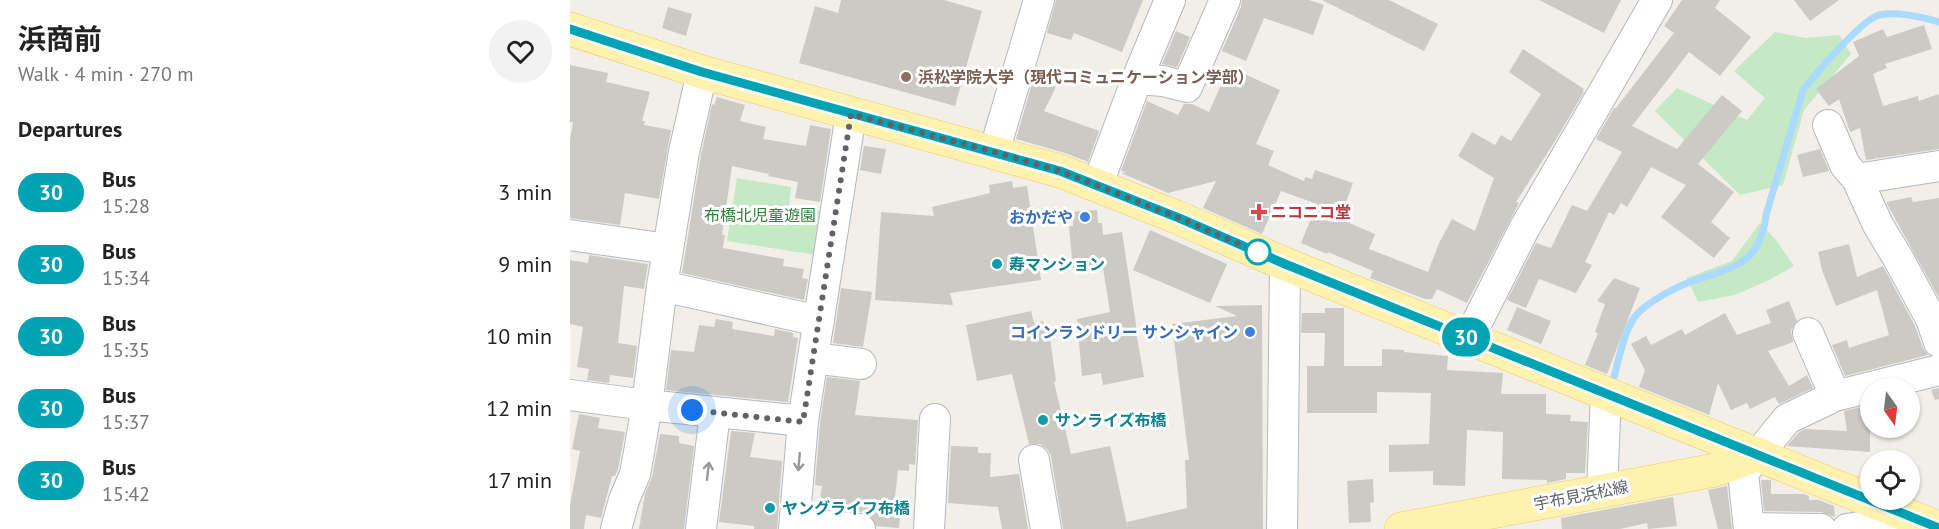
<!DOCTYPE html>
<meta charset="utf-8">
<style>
:root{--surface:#fff;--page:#f2f2f2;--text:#222;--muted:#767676}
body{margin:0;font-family:"PT Sans","Noto Sans JP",sans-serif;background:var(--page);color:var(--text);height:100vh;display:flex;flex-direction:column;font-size:22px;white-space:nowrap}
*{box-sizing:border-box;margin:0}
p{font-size:20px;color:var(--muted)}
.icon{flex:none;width:33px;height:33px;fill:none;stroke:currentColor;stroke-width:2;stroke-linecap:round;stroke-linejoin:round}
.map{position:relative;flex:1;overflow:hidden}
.sheet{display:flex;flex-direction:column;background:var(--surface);width:570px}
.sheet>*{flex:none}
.badge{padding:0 12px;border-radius:20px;font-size:21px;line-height:39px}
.needle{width:39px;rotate:166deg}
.tools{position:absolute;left:1290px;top:378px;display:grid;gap:12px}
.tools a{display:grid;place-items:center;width:60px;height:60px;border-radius:50%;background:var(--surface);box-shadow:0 2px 4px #0004;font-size:30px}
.you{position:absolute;width:30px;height:30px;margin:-15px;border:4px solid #fff;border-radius:50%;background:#1a73e8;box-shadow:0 0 0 9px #1a73e833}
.map>.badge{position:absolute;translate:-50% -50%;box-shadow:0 0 0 3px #fff}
h2{padding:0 18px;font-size:22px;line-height:54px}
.round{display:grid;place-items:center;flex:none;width:63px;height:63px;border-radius:32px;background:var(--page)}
.head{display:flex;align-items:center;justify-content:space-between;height:102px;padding:0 18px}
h1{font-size:28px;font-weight:700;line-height:45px}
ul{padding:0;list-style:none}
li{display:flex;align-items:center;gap:18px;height:72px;padding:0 18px}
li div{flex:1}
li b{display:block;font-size:22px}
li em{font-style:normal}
li .badge{min-width:66px;font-weight:700;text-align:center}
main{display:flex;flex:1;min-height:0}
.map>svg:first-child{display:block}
.green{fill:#c5e8c5}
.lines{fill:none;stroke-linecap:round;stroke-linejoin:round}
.stream{stroke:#aadaff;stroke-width:7}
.building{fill:#cccac5}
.minor-casing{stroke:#b5b8bc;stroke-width:32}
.major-casing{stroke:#f2c960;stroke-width:34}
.minor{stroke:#fff;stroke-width:30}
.major{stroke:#fff2af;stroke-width:33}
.oneway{stroke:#979a9d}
.line-casing{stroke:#fff;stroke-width:14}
.line{stroke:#00a3b4;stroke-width:9}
.walk{stroke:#5f6368;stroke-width:6;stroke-dasharray:0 10.8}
.education-dot{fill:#8d6e63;stroke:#fff;stroke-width:2}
.health-dot{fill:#e0444e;stroke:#fff;stroke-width:2}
.shop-dot{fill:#3f7fe0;stroke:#fff;stroke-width:2}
.stop-dot{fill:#fff;stroke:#00a3b4;stroke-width:3}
.culture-dot{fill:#0f9aa8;stroke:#fff;stroke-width:2}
.labels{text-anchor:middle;stroke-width:6;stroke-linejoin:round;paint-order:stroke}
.education-label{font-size:16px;font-weight:bold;fill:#785e54;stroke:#fff;text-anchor:start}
.health-label{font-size:16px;font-weight:bold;fill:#be3a42;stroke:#fff;text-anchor:start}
.park-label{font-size:16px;fill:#348238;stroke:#fff}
.shop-label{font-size:16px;font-weight:bold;fill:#366cbe;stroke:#fff;text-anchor:end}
.culture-label{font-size:16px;font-weight:bold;fill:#0d838f;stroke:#fff;text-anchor:start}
.street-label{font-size:16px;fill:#5f6368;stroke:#fff}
</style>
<main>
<section class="sheet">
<div class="head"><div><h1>浜商前</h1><p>Walk · 4 min · 270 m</p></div><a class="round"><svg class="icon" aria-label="heart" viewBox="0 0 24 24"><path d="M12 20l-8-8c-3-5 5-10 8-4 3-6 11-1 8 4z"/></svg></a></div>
<h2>Departures</h2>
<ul>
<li><span class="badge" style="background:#00a3b4;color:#fff">30</span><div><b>Bus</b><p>15:28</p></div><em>3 min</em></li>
<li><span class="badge" style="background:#00a3b4;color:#fff">30</span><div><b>Bus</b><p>15:34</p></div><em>9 min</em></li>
<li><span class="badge" style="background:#00a3b4;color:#fff">30</span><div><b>Bus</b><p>15:35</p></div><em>10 min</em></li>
<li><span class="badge" style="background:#00a3b4;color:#fff">30</span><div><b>Bus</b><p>15:37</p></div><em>12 min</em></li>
<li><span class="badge" style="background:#00a3b4;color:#fff">30</span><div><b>Bus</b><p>15:42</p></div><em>17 min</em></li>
</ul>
</section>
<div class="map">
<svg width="1369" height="529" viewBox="0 0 1369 529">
<rect width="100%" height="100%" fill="#f1efe8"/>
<path class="green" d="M1205,32L1235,38L1269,35L1281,54L1234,110L1213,185L1170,195L1085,111L1107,88L1177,120L1195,98L1164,71Z
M167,178L221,187L219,206L259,212L253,256L157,241Z
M1190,223L1206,240L1224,266L1199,280L1165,295L1128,302L1117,278L1162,261Z"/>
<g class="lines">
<path class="stream" d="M1044,377C1049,359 1055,326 1068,313C1080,301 1104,288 1120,282C1142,274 1174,269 1187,246C1192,236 1195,226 1196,215L1233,90C1246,74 1291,20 1309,15C1325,11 1353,17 1369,22"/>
</g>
<path class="building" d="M271,0H374L412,11L385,106L229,63L245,6L268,13Z
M486,0H573L552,52L504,33L501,40L477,33Z
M672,0H739L754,5L743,35L694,18L676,61L652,51L671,7Z
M752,0H819L868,24L854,51Z
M969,0H1051L1034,33Z
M1112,0H1150L1145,8L1181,37L1150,76L1119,52L1062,126L1107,149L1152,95L1172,111L1128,164L1164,192L1141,222L1160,238L1144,258L1091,217L1116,185L1081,167L1057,207L1051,203L1044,215L1039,212L1015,262L1022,265L1006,293L969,279L956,308L937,300L966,243L981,248L1002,205L1017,211L1052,152L1026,139L1044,108H1046L1104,33L1094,26Z
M1224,0H1269L1240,21Z
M98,7L122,14L116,36L92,28Z
M1354,25L1362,49L1315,64L1317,68L1303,74L1313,106L1348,96L1349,101L1369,94V149L1296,160L1290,128L1280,132L1269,99L1259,106L1246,89L1289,56L1283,42L1313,29L1317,37Z
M606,31L620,37L607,67L592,64Z
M953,49L1014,89L1012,91L1014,92L985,141L946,202L949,203L897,303L867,289L862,299H855L800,278L803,271L758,252L757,254L731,243L747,204L711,191L692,234L633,208L646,181L598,193L551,173L557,172L551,171L577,101L608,115L614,104H622L639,112L659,67L710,90L686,144L704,151L698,165L734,181L735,177L742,179L745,170L783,183L770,219L805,234L799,249L858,272L869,243L882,219L905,231L924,178L888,156L902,132L925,145L931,135L941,141L971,94L939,72Z
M0,65L38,73L36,82L80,92L72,121H75L74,125L101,130L89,199L55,193L50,225L0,218V140L3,122H0Z
M464,77L486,87L474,111L529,131L518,162L495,153L446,139Z
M147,97L175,105L170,121L196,127L193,139L236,146L240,125L261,129L250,202L225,198L228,182L198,176L199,174L162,166L152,235H155L153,248L214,259L213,266L234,269L232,278L238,279L234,300L112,273L131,155L142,104L144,105Z
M294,146L316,149L311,174L290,170Z
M1250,149L1259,171L1233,177L1227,155Z
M442,181L443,188L457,186L471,280L380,293L383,305L305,300L311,212L364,216L362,207L420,193L419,185Z
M1341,197L1343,202L1369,198V298L1317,204V202Z
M527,210L528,223H532L533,235L552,232L567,331H566L574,377L533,385L531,373L512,376L507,319L540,312L533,268L503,270L499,226H503V212Z
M580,230L657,264L640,303L563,270Z
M1279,244L1287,277L1313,266L1345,326L1353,348L1358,355L1275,376L1262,345L1277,340L1279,348L1319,335L1307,290L1266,306L1252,270L1248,252Z
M19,255L78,264L74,289L54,286L48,343L67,346L63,378L40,375L39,383L17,380L19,369L7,367L13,327L0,324V260L18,263Z
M1044,278L1070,288L1037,374L1015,365L1028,333L1025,332L1035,304L1027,301Z
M271,288L302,292L293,347L263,343Z
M1219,301L1227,321L1221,330L1223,342L1198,351L1219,386L1237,375L1243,388L1209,404L1205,397L1180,409L1177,403L1161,410L1148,383L1139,415L1069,387L1075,370L1061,344L1076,336L1081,345L1112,329L1115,335L1155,313L1167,335L1201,323L1196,310Z
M692,305L693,529H558L557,522L617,508L615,460H619L602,324L667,316L645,306Z
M947,307L981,321L971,344L937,330Z
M755,308H774V366H812V349L834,350V352L878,356L877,370L933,373L931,394H976V414L1001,415L1000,421L1018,422L1015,473H996V479L977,483V480L932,479L933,432L897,430L895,486L863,485V471L819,472V445L859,444L861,393L807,392V413H737V366H754L755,333H731L732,313H755Z
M461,311L464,323L473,321L474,325L478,324L486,381L484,382L501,454L540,446L558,529H493L481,456L477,449L470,444H459L442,374L407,381L396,325Z
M146,319L163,322L162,329L204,336L205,329L223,333V337L228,338L218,402L96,390L101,350L124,352L129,325L144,327Z
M257,377L290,381L285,415L348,420L345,465L339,464V471L328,470L324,506L331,507L329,528L306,526L300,515L292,512L249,508L252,486L245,485L250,423Z
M1369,388V399L1365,400L1361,390Z
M1300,405V452L1217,446L1228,433L1235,429L1277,431L1274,411Z
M9,414L30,418L28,428L55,432L48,469L45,476H42L31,518L16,515L14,529H0V505L10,451L2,449Z
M161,431L185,433L180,457L212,461L207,529H184V526L149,522Z
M90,434L109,436V443L124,446L114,529H69L75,494L82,477Z
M381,446L408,447V453H421L420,477L449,474L458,529H432L428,507L378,503Z
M803,479L804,502L800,503L801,522L779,523L777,481Z
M1191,480H1201V494H1234L1239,496V500H1249L1264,506L1265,517L1251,512L1194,511Z
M1157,486L1162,529H1148L1138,490Z
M1103,497L1107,526L1078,529L1077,523L1050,529H992L991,518Z"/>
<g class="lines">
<defs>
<path id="minor" d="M567,79L593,81L617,87L655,0
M1258,125L1275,165L1287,179L1308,225L1328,258L1361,319L1369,342
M424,152L469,0
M1287,179L1369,166
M527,186L567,79L600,0
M0,235L98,249
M92,286L249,321
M1238,333L1265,396
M899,338L954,229L1087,0
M243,358L291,364
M0,395L77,405L233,421
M464,460L476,529
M1032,491L1036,393
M225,523L290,529
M1180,528L1251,529
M46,529L54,500L65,474L69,452L77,405L92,286L114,152L132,72
M131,529L145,413
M224,529L233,421L281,114
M359,529L365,419
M712,529L715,264
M1179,529L1173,473L1217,419L1265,396L1369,370
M1277,529L1302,525L1334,514"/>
<path id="major" d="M0,29L132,72L490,171L609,218L715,264L1369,528
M831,529L1145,470L1189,454"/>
</defs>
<use href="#minor" class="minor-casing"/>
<use href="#major" class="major-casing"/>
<use href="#minor" class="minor"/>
<use href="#major" class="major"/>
</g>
<defs><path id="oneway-shaft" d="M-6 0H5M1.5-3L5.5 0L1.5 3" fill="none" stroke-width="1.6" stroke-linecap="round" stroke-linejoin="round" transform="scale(1.5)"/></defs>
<g class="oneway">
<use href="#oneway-shaft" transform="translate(229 462) rotate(95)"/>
<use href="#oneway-shaft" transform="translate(138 471) rotate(-83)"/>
</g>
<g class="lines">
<defs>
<path id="line" d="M0,29L132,72L490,171L609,218L715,264L1369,528"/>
</defs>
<use href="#line" class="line-casing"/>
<use href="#line" class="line"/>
<path class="walk" d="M122,410L233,422L281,114L424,152L490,171L609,218L697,256L688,252"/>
</g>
<circle class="education-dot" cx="336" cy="77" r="6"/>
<path class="health-dot" d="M686 203h6v6h6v6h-6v6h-6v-6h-6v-6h6z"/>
<g class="shop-dot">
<circle cx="515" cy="217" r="6"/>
<circle cx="680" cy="332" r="6"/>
</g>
<circle class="stop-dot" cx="688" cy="252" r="12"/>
<g class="culture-dot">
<circle cx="427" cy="264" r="6"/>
<circle cx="473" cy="420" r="6"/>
<circle cx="200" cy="508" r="6"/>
</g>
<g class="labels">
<g class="education-label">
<text x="348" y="83">浜松学院大学（現代コミュニケーション学部）</text>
</g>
<g class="health-label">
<text x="701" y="218">ニコニコ堂</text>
</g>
<g class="park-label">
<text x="190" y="221">布橋北児童遊園</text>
</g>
<g class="shop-label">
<text x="503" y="223">おかだや</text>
<text x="668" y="338">コインランドリー サンシャイン</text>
</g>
<g class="culture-label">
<text x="439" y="270">寿マンション</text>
<text x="485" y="426">サンライズ布橋</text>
<text x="212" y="514">ヤングライフ布橋</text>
</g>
<g class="street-label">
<text transform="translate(1011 495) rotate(-11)" y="6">宇布見浜松線</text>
</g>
</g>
</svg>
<div class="tools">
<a><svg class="needle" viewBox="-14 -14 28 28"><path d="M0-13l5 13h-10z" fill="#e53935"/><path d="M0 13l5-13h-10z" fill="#767676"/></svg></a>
<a><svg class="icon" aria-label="locate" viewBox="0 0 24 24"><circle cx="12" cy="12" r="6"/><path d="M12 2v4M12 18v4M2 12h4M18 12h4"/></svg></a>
</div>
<div class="you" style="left:122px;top:410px"></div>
<b class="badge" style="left:896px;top:337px;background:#00a3b4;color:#fff">30</b>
</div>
</main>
